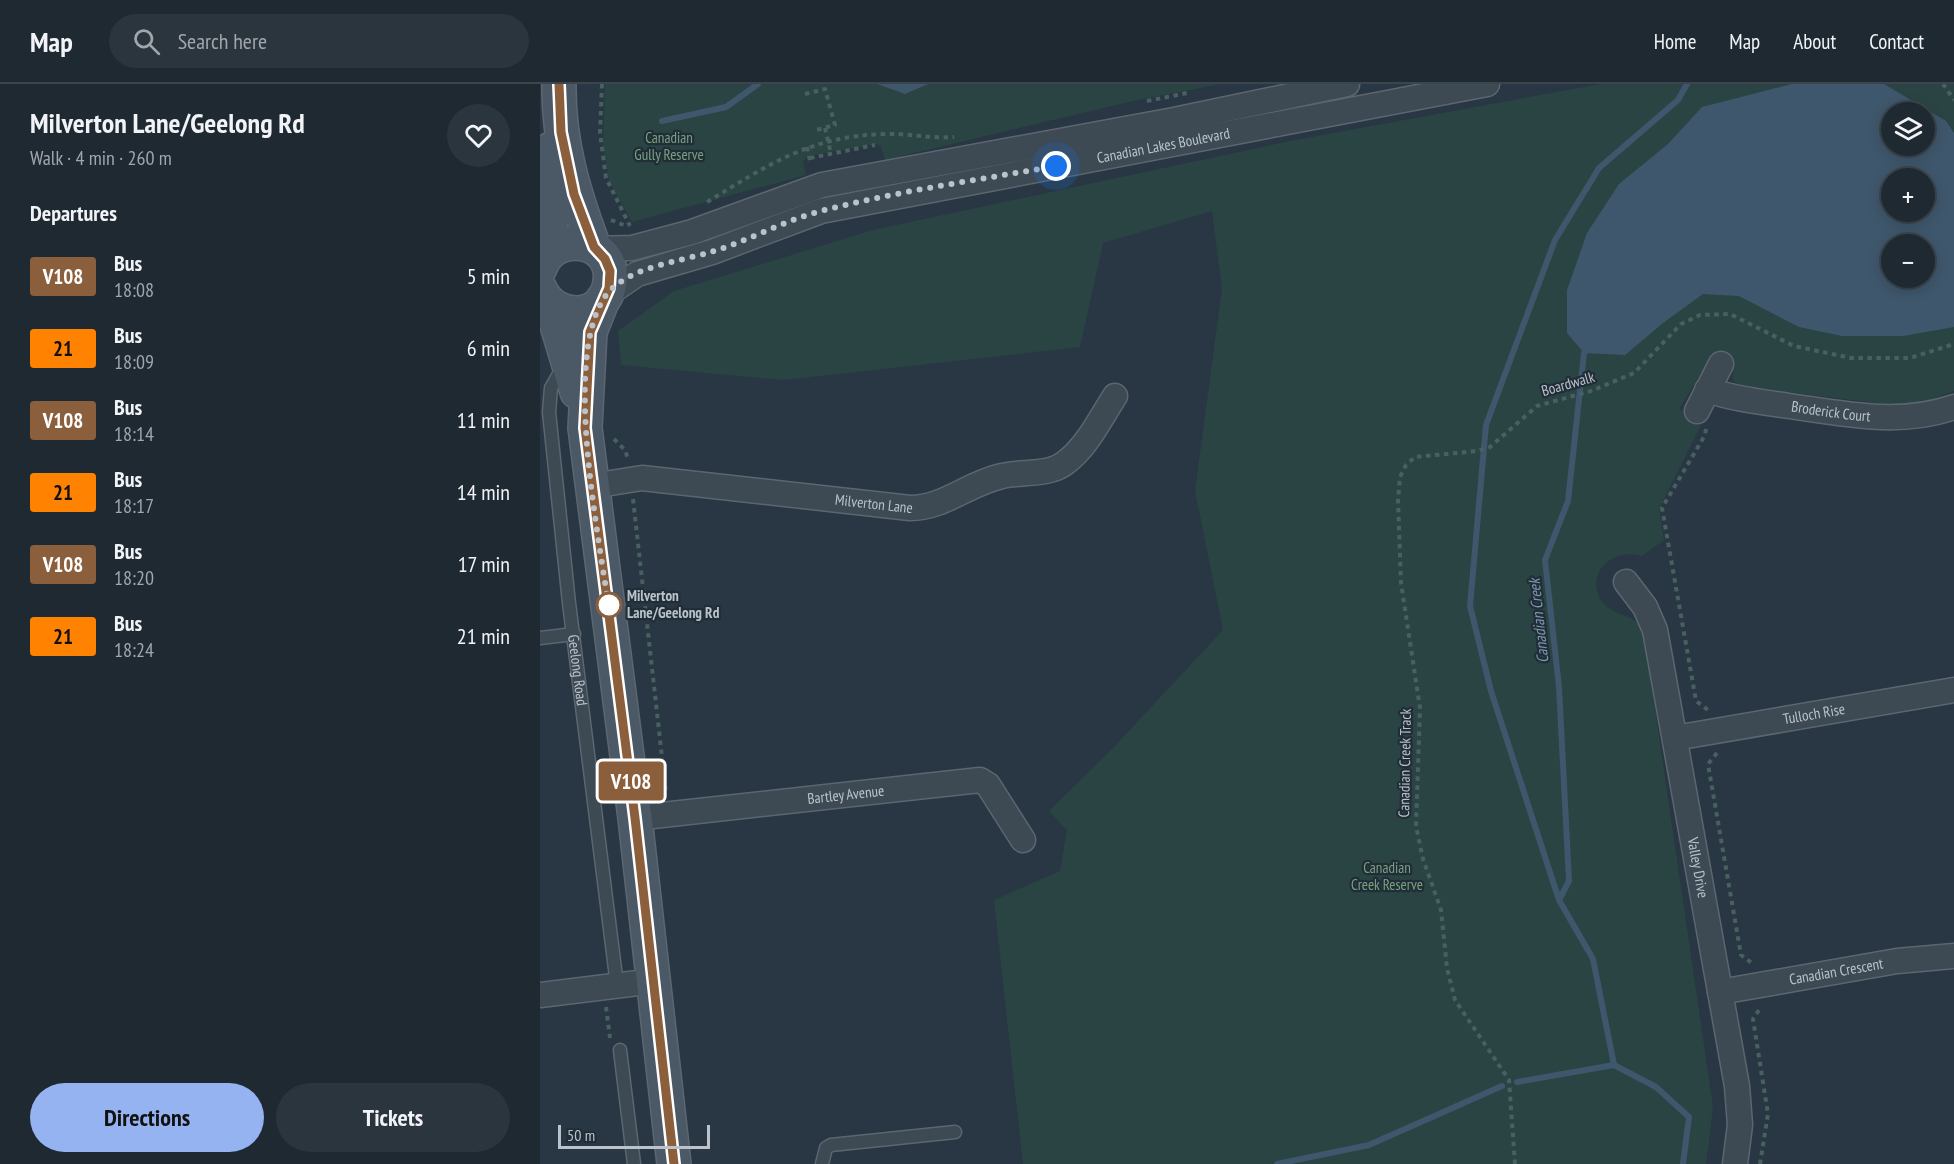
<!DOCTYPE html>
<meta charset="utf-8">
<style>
:root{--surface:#1e2932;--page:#2b353e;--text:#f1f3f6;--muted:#a1a6ac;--line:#3c454d;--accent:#95b2f1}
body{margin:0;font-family:"PT Sans Narrow",sans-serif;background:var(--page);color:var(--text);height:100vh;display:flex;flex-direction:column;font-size:22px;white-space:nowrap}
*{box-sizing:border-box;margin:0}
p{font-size:20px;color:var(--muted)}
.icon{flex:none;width:33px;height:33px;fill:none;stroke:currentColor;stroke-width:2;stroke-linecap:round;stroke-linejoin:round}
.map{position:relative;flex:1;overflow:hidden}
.sheet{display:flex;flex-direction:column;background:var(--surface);width:540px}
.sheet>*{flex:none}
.badge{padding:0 12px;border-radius:4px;font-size:21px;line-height:39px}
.controls{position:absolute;left:1341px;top:18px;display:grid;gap:12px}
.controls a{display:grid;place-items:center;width:54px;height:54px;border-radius:50%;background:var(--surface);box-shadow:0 3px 15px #0003,0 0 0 2px var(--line);font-size:30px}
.scale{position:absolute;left:18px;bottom:15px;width:152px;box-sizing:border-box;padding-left:6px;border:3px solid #bac3cc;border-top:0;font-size:16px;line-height:21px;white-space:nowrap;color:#bac3cc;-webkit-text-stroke:4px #212e38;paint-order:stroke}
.you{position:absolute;width:30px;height:30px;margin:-15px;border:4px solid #fff;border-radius:50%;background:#1a73e8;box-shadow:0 0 0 9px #1a73e833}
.map>.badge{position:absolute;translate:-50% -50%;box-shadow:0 0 0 3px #fff}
h2{padding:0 30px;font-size:22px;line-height:54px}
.round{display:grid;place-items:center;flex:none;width:63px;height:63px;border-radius:32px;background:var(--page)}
.overview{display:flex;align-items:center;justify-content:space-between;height:102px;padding:0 30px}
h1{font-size:28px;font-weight:600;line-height:45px}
.cta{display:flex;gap:12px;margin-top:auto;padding:12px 30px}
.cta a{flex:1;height:69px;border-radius:36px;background:var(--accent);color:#111;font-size:24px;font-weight:600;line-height:69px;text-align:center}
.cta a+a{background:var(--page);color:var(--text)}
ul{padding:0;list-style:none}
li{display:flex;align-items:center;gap:18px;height:72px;padding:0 30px}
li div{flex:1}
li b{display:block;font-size:22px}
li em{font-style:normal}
li .badge{min-width:66px;font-weight:700;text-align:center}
header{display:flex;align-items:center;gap:36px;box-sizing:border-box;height:84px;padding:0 30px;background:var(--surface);border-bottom:2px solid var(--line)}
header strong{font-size:28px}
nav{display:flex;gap:33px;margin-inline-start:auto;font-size:21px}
.search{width:420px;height:54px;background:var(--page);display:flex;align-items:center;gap:15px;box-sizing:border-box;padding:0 21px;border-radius:33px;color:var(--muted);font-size:22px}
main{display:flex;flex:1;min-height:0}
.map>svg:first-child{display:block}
.green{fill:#2a4444;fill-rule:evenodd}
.water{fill:#3f576c;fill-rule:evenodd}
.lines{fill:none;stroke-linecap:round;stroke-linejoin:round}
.stream{stroke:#3f576c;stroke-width:6}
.service-casing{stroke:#5b6670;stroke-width:15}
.minor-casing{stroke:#5b6670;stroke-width:27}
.secondary-casing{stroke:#5b6670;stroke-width:36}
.path{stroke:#496060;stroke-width:4;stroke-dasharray:4.5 4.5;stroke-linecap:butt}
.service{stroke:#3d4953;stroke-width:12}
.minor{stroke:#3d4953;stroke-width:24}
.secondary{stroke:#4b5866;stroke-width:33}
.line-casing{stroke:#fff;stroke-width:14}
.line{stroke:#8b5e3c;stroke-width:9}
.walk{stroke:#bac3cc;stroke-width:6;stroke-dasharray:0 10.8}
.stop-dot{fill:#fff;stroke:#8b5e3c;stroke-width:3}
.labels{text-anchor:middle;stroke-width:4.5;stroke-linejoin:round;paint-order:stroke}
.park-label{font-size:15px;fill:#79a17e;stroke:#212e38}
.street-label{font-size:15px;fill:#bac3cc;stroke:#212e38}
.stop-label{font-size:15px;font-weight:bold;fill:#bac3cc;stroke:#212e38;text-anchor:start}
.water-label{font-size:16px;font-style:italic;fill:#7c97ae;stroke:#212e38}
</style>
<header>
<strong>Map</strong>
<div class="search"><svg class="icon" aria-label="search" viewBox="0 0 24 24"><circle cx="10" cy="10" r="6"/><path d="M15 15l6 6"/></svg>Search here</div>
<nav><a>Home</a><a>Map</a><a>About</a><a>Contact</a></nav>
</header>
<main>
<section class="sheet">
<div class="overview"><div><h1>Milverton Lane/Geelong Rd</h1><p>Walk · 4 min · 260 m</p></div><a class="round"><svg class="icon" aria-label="heart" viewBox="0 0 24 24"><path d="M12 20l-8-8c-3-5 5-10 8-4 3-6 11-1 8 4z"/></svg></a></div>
<h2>Departures</h2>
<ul>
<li><span class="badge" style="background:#8b5e3c;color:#fff">V108</span><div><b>Bus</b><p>18:08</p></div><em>5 min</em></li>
<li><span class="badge" style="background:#ff8200;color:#111">21</span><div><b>Bus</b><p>18:09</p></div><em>6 min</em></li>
<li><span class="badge" style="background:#8b5e3c;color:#fff">V108</span><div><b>Bus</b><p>18:14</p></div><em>11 min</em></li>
<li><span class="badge" style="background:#ff8200;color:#111">21</span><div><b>Bus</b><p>18:17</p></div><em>14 min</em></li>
<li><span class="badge" style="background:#8b5e3c;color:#fff">V108</span><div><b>Bus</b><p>18:20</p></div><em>17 min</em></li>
<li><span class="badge" style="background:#ff8200;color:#111">21</span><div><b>Bus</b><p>18:24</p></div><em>21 min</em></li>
</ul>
<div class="cta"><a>Directions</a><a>Tickets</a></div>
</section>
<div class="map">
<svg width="1414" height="1080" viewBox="0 0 1414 1080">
<rect width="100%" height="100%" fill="#283743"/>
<path class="green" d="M65,0H680L593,17L345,76L341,62L336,60L267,72L263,78L266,91L92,138L69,97L63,59Z
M1061,0H1414V307L1386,317L1354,321L1204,303L1193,297V279L1174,269L1139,325L1164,335L1119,425L1124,456L1102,472C1070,462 1041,494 1065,521C1074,530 1088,531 1098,539L1105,556L1173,1023L1166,1080H483L454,816L520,787L527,746L509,727L573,664L683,546L655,407L682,205L672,127L563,159L540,263L243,296L81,281L78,247L134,207L333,146L755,56ZM1352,28H1384V62H1352ZM1352,94H1384V128H1352ZM1352,160H1384V194H1352Z"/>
<path class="water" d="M337,0H388L365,10Z
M1252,0H1344L1406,37L1414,49V243L1363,252H1302L1259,243L1199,212L1163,210L1123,239L1085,271L1044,269L1027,249V206L1047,149L1079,100L1128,60L1162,23ZM1352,28H1384V62H1352ZM1352,94H1384V128H1352ZM1352,160H1384V194H1352Z"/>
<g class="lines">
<path class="stream" d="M122,37L186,23L218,0
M1049,264L1044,269L1028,417L1005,476L1019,603L1029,797L1019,816L1053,875L1074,981L1116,1003L1149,1033L1143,1080
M1019,816L951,607L930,522L946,341L1015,156L1059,84L1138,16L1147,0
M977,998L1074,981
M737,1080L829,1061L962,1002"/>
<defs>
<g id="service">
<path id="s1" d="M23,283L11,304L9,328L29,519L77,901"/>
<path d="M0,554L34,550"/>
<path d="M80,966L94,1080"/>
<path d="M282,1080L286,1064L291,1061L415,1048"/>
</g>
<g id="minor">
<path d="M56,165L92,164L152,148L282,101L634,36L807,0"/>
<path id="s2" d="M65,212L97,190L172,168L281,127L947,0"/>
<path id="s3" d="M1167,306C1194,315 1222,318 1249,322C1305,330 1360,342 1414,323"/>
<path d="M1157,327L1181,280"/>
<path id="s4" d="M52,402L102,394L370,424C404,424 429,399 462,392C482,387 508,392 525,379C547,363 560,335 575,312"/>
<path id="s5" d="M1086,498L1105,523L1115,546L1197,1002L1200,1041L1195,1080"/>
<path id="s6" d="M1135,654L1414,606"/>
<path id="s7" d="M95,734L440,696L448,701L483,756"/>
<path id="s8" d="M1180,908L1357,877L1414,872"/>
<path d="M0,911L114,897"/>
</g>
<path id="secondary" d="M19,0C18,58 34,110 54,163
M3,177L11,138V65
M0,184C14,144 76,155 70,198C65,238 14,238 0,205
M63,215L50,248L45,344L95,734L134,1080
M11,221L37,308"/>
</defs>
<use href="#service" class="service-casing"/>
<use href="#minor" class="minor-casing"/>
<use href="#secondary" class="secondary-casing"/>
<path class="path" d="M62,0L60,49L66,94L90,142
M1403,0L1414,16
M265,10L285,5L295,41L276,46
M607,17L647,9
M285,44L291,70
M267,63L270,77
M270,74L335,61
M167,118C228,81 270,52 345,50C368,49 391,55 414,53
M71,136L86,142
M1166,345L1165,351L1122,424L1156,617L1168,626
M74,355L85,366L88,375
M93,415L126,709
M1177,669L1168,680L1201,871L1213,880
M66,923L70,954
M975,1080L969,996L915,916L907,884L901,826L883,775L876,742L880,624L861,499L858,416L860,393L866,381L875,373L937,367L950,363L997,322L1051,307L1094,289L1141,240L1160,231L1190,230L1254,262L1311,274H1370L1414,260
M1220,1080L1228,1030L1213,935L1221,923"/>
<use href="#service" class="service"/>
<use href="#minor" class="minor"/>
<use href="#secondary" class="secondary"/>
</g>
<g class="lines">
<defs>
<path id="line" d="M19,0L21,48L34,110L54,163L65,175L70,187L69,204L50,248L45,344L95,734L134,1080"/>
</defs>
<use href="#line" class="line-casing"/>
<use href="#line" class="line"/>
<path class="walk" d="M69,521V526C59,451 23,278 64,214C85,183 138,178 171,168C208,157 243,137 281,127C358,107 438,96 516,82"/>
</g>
<circle class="stop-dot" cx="69" cy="521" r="12"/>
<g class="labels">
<g class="park-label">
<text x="129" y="59">Canadian<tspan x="129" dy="17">Gully Reserve</tspan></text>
<text x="847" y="789">Canadian<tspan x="847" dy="17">Creek Reserve</tspan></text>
</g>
<g class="street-label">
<text dy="5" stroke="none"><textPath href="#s2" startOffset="582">Canadian Lakes Boulevard</textPath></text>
<text transform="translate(1028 300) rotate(-16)" y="5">Boardwalk</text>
<text dy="5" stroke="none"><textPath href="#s3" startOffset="126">Broderick Court</textPath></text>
<text dy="5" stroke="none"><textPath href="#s4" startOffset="284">Milverton Lane</textPath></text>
<text dy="5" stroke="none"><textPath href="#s1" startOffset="308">Geelong Road</textPath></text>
<text dy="5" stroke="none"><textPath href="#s6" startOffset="141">Tulloch Rise</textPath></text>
<text transform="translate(865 679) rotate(-89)" y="5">Canadian Creek Track</text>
<text dy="5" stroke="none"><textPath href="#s7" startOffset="212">Bartley Avenue</textPath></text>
<text dy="5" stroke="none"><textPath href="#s5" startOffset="298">Valley Drive</textPath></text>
<text dy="5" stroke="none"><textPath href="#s8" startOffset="118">Canadian Crescent</textPath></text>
</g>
<g class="stop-label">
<text x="87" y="517">Milverton<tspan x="87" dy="17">Lane/Geelong Rd</tspan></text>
</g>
<g class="water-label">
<text transform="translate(998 537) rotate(-96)" y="6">Canadian Creek</text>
</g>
</g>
</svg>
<div class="controls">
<a><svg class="icon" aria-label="layers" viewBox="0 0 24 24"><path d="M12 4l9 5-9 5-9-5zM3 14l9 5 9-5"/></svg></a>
<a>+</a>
<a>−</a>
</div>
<div class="scale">50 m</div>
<div class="you" style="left:516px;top:82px"></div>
<b class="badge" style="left:91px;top:697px;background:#8b5e3c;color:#fff">V108</b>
</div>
</main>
